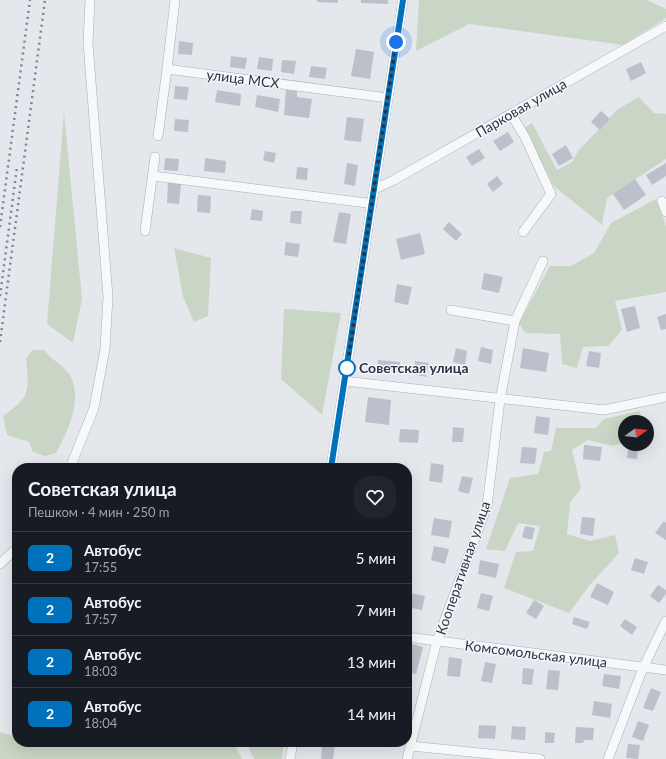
<!DOCTYPE html>
<html lang="ru">
<meta charset="utf-8">
<style>
:root{--surface:#171b24;--page:#20242c;--text:#f1f3f6;--muted:#9ea1a6;--line:#363941}
body{margin:0;font-family:Lato,sans-serif;background:var(--page);color:var(--text);height:100vh;display:flex;flex-direction:column;font-size:15px;white-space:nowrap}
*{box-sizing:border-box;margin:0}
p{font-size:13px;color:var(--muted)}
.icon{flex:none;width:22px;height:22px;fill:none;stroke:currentColor;stroke-width:2;stroke-linecap:round;stroke-linejoin:round}
.map{position:relative;flex:1;overflow:hidden}
.details{position:absolute;left:12px;top:463px;width:400px;height:284px;display:flex;flex-direction:column;background:var(--surface);border-radius:16px;box-shadow:0 4px 16px #0002}
.details>*{flex:none}
.badge{padding:0 8px;border-radius:6px;font-size:14px;line-height:26px}
.needle{width:26px;rotate:76deg}
.tools{position:absolute;left:618px;top:415px;display:grid;gap:8px}
.tools a{display:grid;place-items:center;width:36px;height:36px;border-radius:50%;background:var(--surface);box-shadow:0 4px 16px #0002;font-size:20px}
.you{position:absolute;width:20px;height:20px;margin:-10px;border:3px solid #fff;border-radius:50%;background:#1a73e8;box-shadow:0 0 0 6px #1a73e833}
.map>.badge{position:absolute;translate:-50% -50%;box-shadow:0 0 0 2px #fff}
.round{display:grid;place-items:center;flex:none;width:42px;height:42px;border-radius:16px;background:var(--page)}
.summary{display:flex;align-items:center;justify-content:space-between;height:68px;padding:0 16px}
h1{font-size:19px;font-weight:700;line-height:30px}
ul{padding:0;list-style:none}
li{display:flex;align-items:center;gap:12px;height:52px;padding:0 16px;border-top:1px solid var(--line)}
li div{flex:1}
li b{display:block;font-size:15px}
li em{font-style:normal}
li .badge{min-width:44px;font-weight:700;text-align:center}
.map>svg:first-child{display:block}
.green{fill:#c9d6c5}
.building{fill:#bbc0ca}
.lines{fill:none;stroke-linecap:round;stroke-linejoin:round}
.minor-casing{stroke:#a9aeb7;stroke-width:10}
.minor{stroke:#f7f8fa;stroke-width:9}
.rail{stroke:#7d8696;stroke-width:2.5;stroke-dasharray:2 4;stroke-linecap:butt}
.line-casing{stroke:#fff;stroke-width:9}
.line{stroke:#0072bc;stroke-width:6}
.walk{stroke:#2b3445;stroke-width:4;stroke-dasharray:0 7.2}
.stop-dot{fill:#fff;stroke:#0072bc;stroke-width:2}
.labels{text-anchor:middle;stroke-width:3;stroke-linejoin:round;paint-order:stroke}
.street-label{font-size:14px;fill:#2b3445;stroke:#f4f6f9}
.stop-label{font-size:14px;font-weight:bold;fill:#2b3445;stroke:#f4f6f9;text-anchor:start}
</style>
<div class="map">
<svg width="666" height="759" viewBox="0 0 666 759">
<rect width="100%" height="100%" fill="#e4e7ec"/>
<path class="green" d="M419,0H647L666,9V18L623,45L469,24L416,51Z
M639,97L654,113L666,114V159L607,198L602,225L554,186L524,128L532,123L557,170L572,162L578,151L618,109Z
M64,112L82,299L73,343L47,324Z
M656,199L666,226V292L615,301L622,330L608,346L583,347L577,368L562,364L560,334L525,333L519,323L550,266H571L594,253L611,223Z
M174,248L211,258L208,316L194,322L183,297Z
M284,309L341,313L322,415L281,379Z
M33,350H44C51,359 63,365 69,374C84,398 68,431 56,453L45,456L33,452L29,442L7,435L3,416C31,397 29,390 26,358Z
M640,411L638,422H625V442L612,446L588,440L572,450L581,488L570,503L567,534L590,541L615,535L619,553L589,586L569,613L504,588L516,552L533,551L540,526L518,523L505,551L486,549L510,478L538,474L544,452L551,451L556,428H596L604,419Z
M0,732L17,737V742H233L242,759H0Z
M246,742H284L282,759H254Z"/>
<path class="building" d="M317,0H338V3L317,2Z
M361,0H388V4L361,3Z
M179,41L193,43L192,55L178,54Z
M356,49L374,52L370,79L351,76Z
M231,56L247,58L245,69L230,67Z
M259,57L273,59L272,71L257,69Z
M282,60L296,61L294,74L281,72Z
M641,62L646,73L631,81L626,69Z
M311,66L327,68L325,79L309,77Z
M175,86L189,87L187,100L174,99Z
M217,90L241,94L240,106L215,102Z
M286,90L297,91V97L312,99L309,118L284,115Z
M257,95L280,99L278,112L255,107Z
M601,111L610,119L600,130L591,122Z
M347,117L364,119L361,142L344,140Z
M175,119L189,120L188,132L174,131Z
M508,132L514,142L500,151L493,141Z
M566,145L573,158L559,166L552,154Z
M479,149L485,158L472,166L466,157Z
M265,151L276,153L274,163L263,160Z
M165,158L179,159L178,171L164,170Z
M205,158L226,161L225,173L204,171Z
M347,163L358,165L355,186L344,184Z
M666,163V176L652,185L646,175Z
M297,167L308,168L307,180L296,179Z
M497,176L503,184L493,192L487,184Z
M635,179L646,195L624,210L613,194Z
M168,182L181,183L179,204L167,203Z
M198,195L211,196L210,213L197,212Z
M252,209L263,211L262,221L250,220Z
M291,211H302L301,224L290,223Z
M339,212L351,214L346,244L333,242Z
M449,222L462,234L456,241L443,229Z
M420,233L425,254L401,260L396,239Z
M286,242L300,244L298,257L284,255Z
M484,273L503,277L499,293L481,289Z
M397,284L412,287L408,305L394,302Z
M635,306L640,328L627,332L621,309Z
M666,314V329L661,330L657,317Z
M481,347L493,350L491,364L478,361Z
M456,348L467,351L465,365L453,362Z
M523,348L549,353L546,372L520,368Z
M589,351L601,353L599,368L586,366Z
M378,360L400,362V373L377,371Z
M415,361L429,363L426,377L413,374Z
M368,397L391,400L389,425L365,422Z
M536,416L550,418L548,435L534,433Z
M453,427L464,428L463,442H452Z
M400,429L419,430L418,443L399,442Z
M584,445L602,447L600,461L583,459Z
M629,445L638,447L637,459L627,458Z
M522,447L537,448L535,464L520,463Z
M431,463L444,465L442,483L429,481Z
M462,476L473,478L469,494L458,491Z
M582,517L595,518L593,536L580,534Z
M434,518L452,521L449,538L431,535Z
M664,521L666,523V540L655,533Z
M525,526L535,528L532,540L522,537Z
M434,546L449,549L445,564L431,560Z
M635,558L648,562L644,574L631,570Z
M480,560L499,564L496,578L478,574Z
M597,583L614,592L608,605L590,597Z
M658,585L666,590V594L659,603L650,596Z
M410,593L425,596L422,610L407,607Z
M481,593L493,596L489,611L477,608Z
M534,600L544,606L536,619L526,613Z
M574,617L590,622L587,629L572,624Z
M625,619L637,627L632,635L620,626Z
M412,644L423,647L416,674L409,673L410,669L407,668Z
M449,657L462,659L460,677L447,676Z
M485,662L496,664L492,683L481,681Z
M523,668L534,669L532,685L522,684Z
M548,670L560,671L558,690L546,689Z
M604,674L621,676L619,689L602,686Z
M651,688L661,692L653,711L643,708Z
M594,701L612,704L610,718L592,715Z
M638,721L649,725L643,741L632,737Z
M479,725L496,726L495,739L478,738Z
M512,726L526,727L525,740L511,739Z
M576,727L594,728L593,740H584L583,743H575Z
M545,732L555,733L554,743H545Z
M322,744L335,745L333,759H321Z
M628,744L640,745L638,759L626,758Z"/>
<g class="lines">
<defs>
<path id="minor" d="M175,0L167,69L388,98
M511,114L525,137L551,194L523,232
M158,136L167,69
M153,176L367,203L372,206
M375,189L394,180L666,26
M662,201L666,212
M145,231L155,157
M451,310L515,321
M344,381L604,410L666,397
M70,468L94,408L105,349L108,297L88,43L90,0
M331,468L403,0
M0,564L17,548
M407,637L666,670
M411,746L540,759
M290,759L293,742
M407,759L437,641L487,506L500,400L515,321L543,261
M608,759L643,668L666,621"/>
</defs>
<use href="#minor" class="minor-casing"/>
<use href="#minor" class="minor"/>
<path class="rail" d="M0,227L30,0
M0,296L17,167
M0,342L45,0"/>
</g>
<g class="lines">
<defs>
<path id="line" d="M331,468L403,0"/>
</defs>
<use href="#line" class="line-casing"/>
<use href="#line" class="line"/>
<path class="walk" d="M347,368L396,42"/>
</g>
<circle class="stop-dot" cx="347" cy="368" r="8"/>
<g class="labels">
<g class="street-label">
<text transform="translate(243 79) rotate(7)" y="5">улица МСХ</text>
<text transform="translate(521 108) rotate(-30)" y="5">Парковая улица</text>
<text transform="translate(463 568) rotate(-71)" y="5">Кооперативная улица</text>
<text transform="translate(536 654) rotate(7)" y="5">Комсомольская улица</text>
</g>
<g class="stop-label">
<text x="359" y="373">Советская улица</text>
</g>
</g>
</svg>
<div class="tools">
<a><svg class="needle" viewBox="-14 -14 28 28"><path d="M0-13l5 13h-10z" fill="#e53935"/><path d="M0 13l5-13h-10z" fill="#9ea1a6"/></svg></a>
</div>
<div class="you" style="left:396px;top:42px"></div>
<section class="details">
<div class="summary"><div><h1>Советская улица</h1><p>Пешком · 4 мин · 250 m</p></div><a class="round"><svg class="icon" aria-label="heart" viewBox="0 0 24 24"><path d="M12 20l-8-8c-3-5 5-10 8-4 3-6 11-1 8 4z"/></svg></a></div>
<ul>
<li><span class="badge" style="background:#0072bc;color:#fff">2</span><div><b>Автобус</b><p>17:55</p></div><em>5 мин</em></li>
<li><span class="badge" style="background:#0072bc;color:#fff">2</span><div><b>Автобус</b><p>17:57</p></div><em>7 мин</em></li>
<li><span class="badge" style="background:#0072bc;color:#fff">2</span><div><b>Автобус</b><p>18:03</p></div><em>13 мин</em></li>
<li><span class="badge" style="background:#0072bc;color:#fff">2</span><div><b>Автобус</b><p>18:04</p></div><em>14 мин</em></li>
</ul>
</section>
</div>
